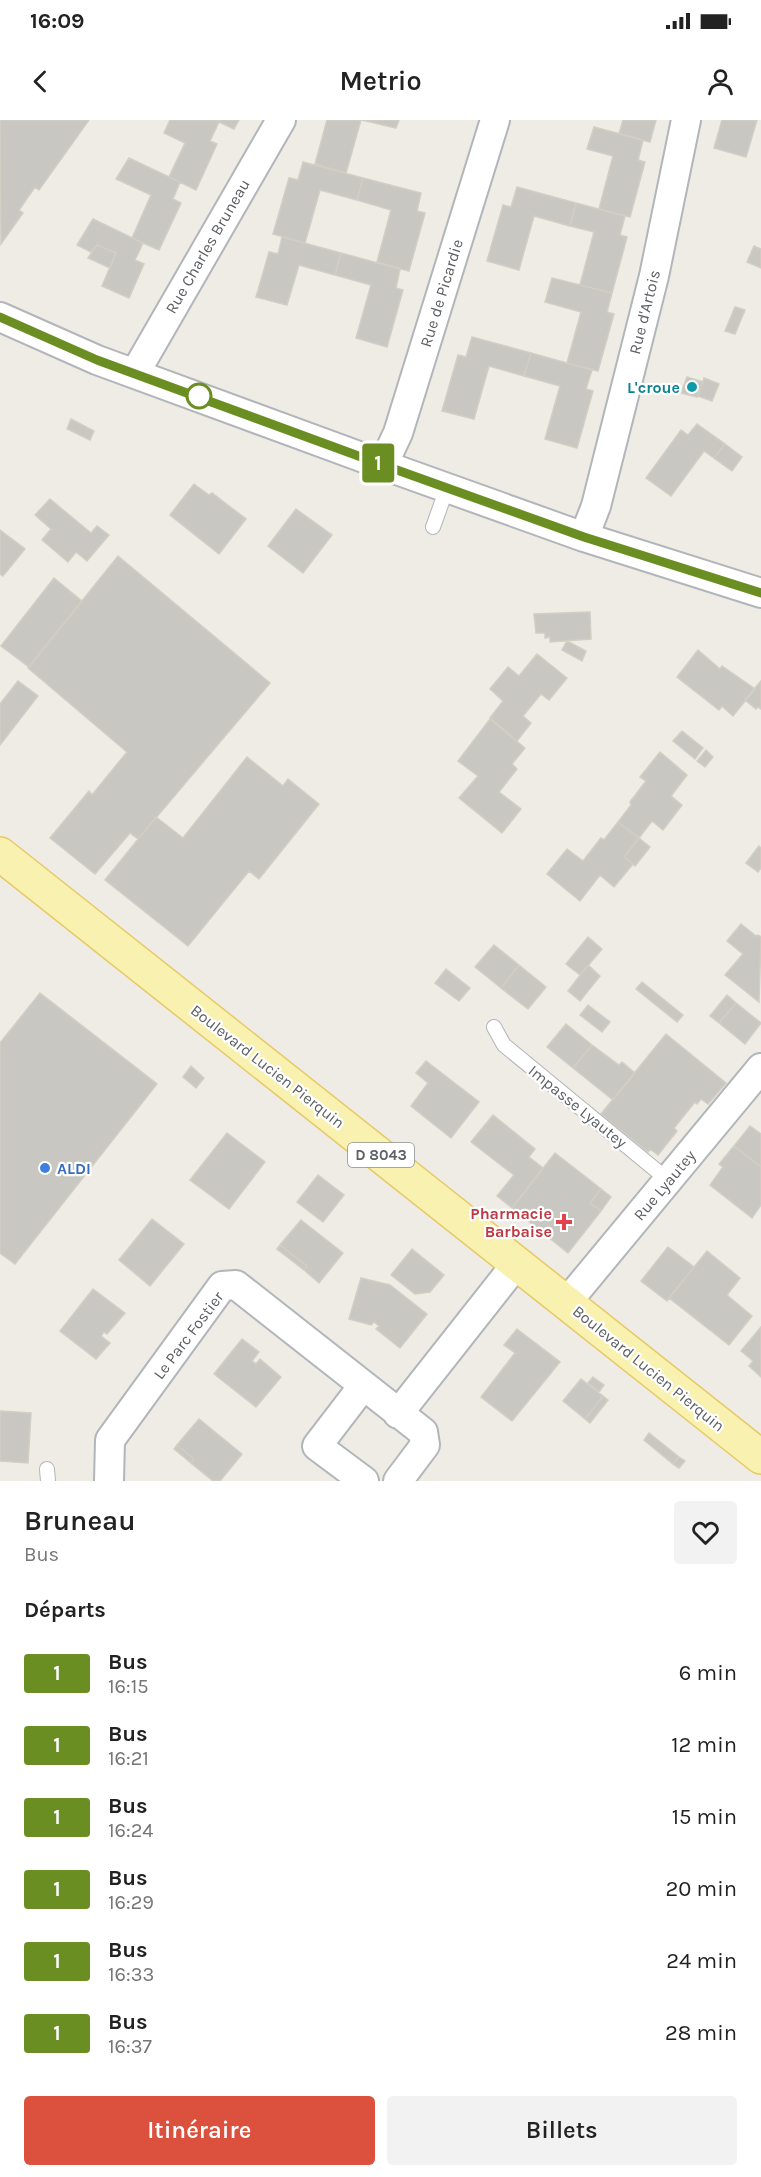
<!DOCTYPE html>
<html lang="fr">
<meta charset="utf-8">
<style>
:root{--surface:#fff;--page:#f2f2f2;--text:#222;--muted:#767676;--accent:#dc513d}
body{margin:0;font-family:Karla,sans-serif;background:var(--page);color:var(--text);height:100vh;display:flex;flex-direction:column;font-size:22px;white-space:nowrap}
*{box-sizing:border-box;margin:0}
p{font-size:20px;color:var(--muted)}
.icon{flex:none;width:33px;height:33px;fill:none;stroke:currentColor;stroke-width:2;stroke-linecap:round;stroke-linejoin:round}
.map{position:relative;height:1361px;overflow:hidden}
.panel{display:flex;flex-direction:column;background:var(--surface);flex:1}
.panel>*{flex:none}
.badge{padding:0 12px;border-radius:4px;font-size:21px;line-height:39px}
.map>.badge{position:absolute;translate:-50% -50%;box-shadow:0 0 0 3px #fff}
h2{padding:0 24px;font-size:22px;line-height:54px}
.round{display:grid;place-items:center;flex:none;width:63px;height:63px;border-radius:6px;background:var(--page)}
.head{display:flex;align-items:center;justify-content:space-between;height:102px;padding:0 24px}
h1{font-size:28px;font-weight:600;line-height:45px}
.cta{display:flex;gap:12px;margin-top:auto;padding:12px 24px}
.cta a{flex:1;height:69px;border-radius:6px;background:var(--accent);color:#fff;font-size:24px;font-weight:600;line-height:69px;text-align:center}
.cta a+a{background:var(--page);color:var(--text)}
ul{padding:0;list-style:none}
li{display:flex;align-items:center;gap:18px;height:72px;padding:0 24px}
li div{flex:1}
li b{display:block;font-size:22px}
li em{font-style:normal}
li .badge{min-width:66px;font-weight:700;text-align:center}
.status{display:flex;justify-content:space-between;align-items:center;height:42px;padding:0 30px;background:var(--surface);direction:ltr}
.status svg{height:16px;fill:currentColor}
header{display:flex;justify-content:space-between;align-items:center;height:78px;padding:0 24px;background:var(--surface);font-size:27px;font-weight:600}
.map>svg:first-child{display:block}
.building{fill:#c9c7c2;stroke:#d2cec4;stroke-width:1.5}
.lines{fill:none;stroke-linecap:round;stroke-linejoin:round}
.lane-casing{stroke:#b2b5b9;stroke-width:16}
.street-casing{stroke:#b2b5b9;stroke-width:32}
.primary-casing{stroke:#e7c965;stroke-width:36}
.lane{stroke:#fff;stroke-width:14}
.street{stroke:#fff;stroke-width:28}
.primary{stroke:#f9f1af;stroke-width:33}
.line-casing{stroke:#fff;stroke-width:14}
.line{stroke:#6b8e23;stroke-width:9}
.culture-dot{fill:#0f9aa8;stroke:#fff;stroke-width:2}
.stop-dot{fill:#fff;stroke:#6b8e23;stroke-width:3}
.shop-dot{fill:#3f7fe0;stroke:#fff;stroke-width:2}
.health-dot{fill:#e0444e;stroke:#fff;stroke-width:2}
.labels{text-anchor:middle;stroke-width:4.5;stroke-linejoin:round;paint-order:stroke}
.shield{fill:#fff;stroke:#8e9092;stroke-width:1.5}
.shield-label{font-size:15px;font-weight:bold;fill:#5d6064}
.street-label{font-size:16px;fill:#5d6064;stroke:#fff}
.culture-label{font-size:16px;font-weight:bold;fill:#0d838f;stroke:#fff;text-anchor:end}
.shop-label{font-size:16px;font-weight:bold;fill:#366cbe;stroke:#fff;text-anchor:start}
.health-label{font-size:16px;font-weight:bold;fill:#be3a42;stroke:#fff;text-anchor:end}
</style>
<div class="status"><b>16:09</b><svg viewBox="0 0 49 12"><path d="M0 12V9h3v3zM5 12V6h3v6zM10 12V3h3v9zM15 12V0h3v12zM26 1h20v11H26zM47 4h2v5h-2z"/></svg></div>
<header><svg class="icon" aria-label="back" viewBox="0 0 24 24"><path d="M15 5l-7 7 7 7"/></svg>Metrio<svg class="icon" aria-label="person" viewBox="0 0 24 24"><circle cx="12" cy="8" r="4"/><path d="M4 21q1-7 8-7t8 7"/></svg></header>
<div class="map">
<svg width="761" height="1361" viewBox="0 0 761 1361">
<rect width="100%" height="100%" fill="#eeece5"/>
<path class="building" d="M0,0H89L39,70L35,67L19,90L23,93L1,124Z
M170,0H215L219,2L210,21L217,24L196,70L169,57L185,23L164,13Z
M215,0H239L234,9Z
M327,0H361L346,53L315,44Z
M362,0H399L396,8Z
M623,0H656L650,22L619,14Z
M722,0H757L746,37L714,28Z
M594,7L643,20L638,40L645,42L630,97L599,89L613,36L587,29Z
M129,38L180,62L173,79L181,83L159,130L132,118L151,75L116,59Z
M303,42L363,58L357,80L320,70L305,123L273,114L289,58L298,60Z
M363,58L421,73L417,91L425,93L409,151L377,142L391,90L357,80Z
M517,67L576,83L570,106L534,96L519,150L487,141L503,85L511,87Z
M576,83L625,96L620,115L627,117L612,173L580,165L594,112L570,106Z
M93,99L143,123L135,140L144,144L129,178L102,166L116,133L97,125L91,132L77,125Z
M282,117L341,133L335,155L299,145L287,185L256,177L269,132L278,134Z
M97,125L116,133L110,148L88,138Z
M754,126L761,129V148L747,142Z
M341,133L400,149L396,168L403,170L387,227L356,218L371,165L335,155Z
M552,158L612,173L607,192L614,194L598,251L567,243L581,192L545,182Z
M735,187L745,190L735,214L725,211Z
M472,217L531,233L524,256L489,246L474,299L442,291L458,235L466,237Z
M531,233L592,250L586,269L593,271L577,328L545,319L560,266L524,256Z
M687,257L703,262L697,277L681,273Z
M704,258L719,264L712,281L698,276Z
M71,299L94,311L90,320L67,309Z
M697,304L725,324L714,338L704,331L671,376L646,358L681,310L688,315Z
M725,324L742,337L732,351L714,338Z
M194,364L209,375L212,373L246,399L219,434L170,395Z
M50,379L91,413L97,406L109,415L87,441L76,432L68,442L42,420L51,409L35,395Z
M296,389L332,415L303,453L268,426Z
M0,410L25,429L3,456L0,454Z
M118,436L270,563L138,719L130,713L95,754L50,718L89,671L92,675L127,632L28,548Z
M54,458L82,481L29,547L1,526Z
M590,492L591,519L550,522V517L545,518V513H536L534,494Z
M567,521L586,531L582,541L562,530Z
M698,530L720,549L722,546L755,569L733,596L722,586L719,590L677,557Z
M537,534L567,558L549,580L541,574L523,596L531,603L517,621L490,598L503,581L490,569L508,547L519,556Z
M18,561L38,576L0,625V584Z
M761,561V589L758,587L756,589L745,580Z
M490,599L525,628L512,644L517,649L499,672L521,689L502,713L459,678L478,656L458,641Z
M682,611L703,628L695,639L673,621Z
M706,630L713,637L705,647L697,641Z
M660,632L687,655L671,676L682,685L663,710L652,701L639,718L618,702L631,685L630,682L646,661L640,657Z
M247,637L283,666L288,659L319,684L259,759L249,751L188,826L105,760L156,697L183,718Z
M618,702L639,718L624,737L633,744L614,767L600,755L580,781L547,754L567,729L583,741L601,718L604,720Z
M639,718L650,727L635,746L624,737Z
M759,726L761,728V748L758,752L746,743Z
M741,804L756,816L758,815L761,817L759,882L725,855L743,834L727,821Z
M588,817L602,829L580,855L566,844Z
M494,825L519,845L501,868L475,847Z
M519,845L546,867L528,889L501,868Z
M588,845L600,856L580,881L568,871Z
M446,849L470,868L459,881L435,863Z
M642,862L683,895L677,902L636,869Z
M40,873L157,964L15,1144L0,1133V923Z
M727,875L736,883L719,903L710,896Z
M736,883L761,903L745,924L719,903Z
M588,885L610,902L602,912L580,895Z
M566,904L592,925L573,948L547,927Z
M666,914L726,963L708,984L701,979L697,984L695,982L674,1008L677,1011L658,1035L650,1029L648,1032L601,994Z
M592,925L619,945L622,942L635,953L613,980L573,948Z
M426,941L479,982L451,1018L411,986L428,963L416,953Z
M191,946L204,958L196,968L183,957Z
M493,995L535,1029L529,1037L543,1048L512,1088L497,1076L514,1055L471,1022Z
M750,1006L761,1014V1047L734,1026Z
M227,1013L265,1042L229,1089L190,1060Z
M734,1026L761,1047V1085L752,1098L710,1065L723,1047L719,1044Z
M555,1033L601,1069L590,1083L601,1091L568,1133L512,1088Z
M318,1055L344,1075L323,1102L297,1082Z
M601,1069L611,1077L601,1091L590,1083Z
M152,1099L184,1124L150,1166L119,1140Z
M301,1100L343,1133L319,1163L304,1150L307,1146L280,1125Z
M280,1125L307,1146L304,1150L277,1129Z
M668,1127L694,1147L667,1181L641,1161Z
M412,1129L444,1155L430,1172L415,1174L391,1155Z
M707,1131L740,1158L727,1175L752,1196L729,1225L669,1178Z
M361,1158L390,1165L427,1194L400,1228L376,1209L379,1206L374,1202L371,1205L349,1199Z
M93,1169L125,1193L107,1214L104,1212L101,1216L110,1223L96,1239L60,1211Z
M761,1207V1257L749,1246L753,1241L741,1231Z
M517,1209L560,1242L512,1301L481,1277L515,1233L504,1225Z
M242,1219L259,1232L252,1241L256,1244L260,1239L281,1257L256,1287L214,1254Z
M593,1257L604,1265L599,1272L588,1263Z
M581,1259L603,1276L585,1299L563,1281Z
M603,1276L608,1280L590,1303L585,1299Z
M0,1291L31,1293L28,1343L0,1341Z
M199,1299L242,1334L220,1361H213L191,1343L194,1339L177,1325Z
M649,1313L679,1337L673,1344L644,1320Z
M177,1325L194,1339L191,1343L174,1329Z
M679,1337L685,1341L679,1348L673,1344Z"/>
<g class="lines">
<defs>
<path id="lane" d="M433,407L447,368
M494,907L504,925L668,1060
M47,1349L48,1361"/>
<path id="street" d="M0,197L97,240L383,345L584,417L761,473
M135,253L281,0
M383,345L398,313L495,0
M584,417L596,386L654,156L686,0
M567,1182L761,948
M363,1266L317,1326L364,1361
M398,1294L517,1143
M109,1361L110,1320L222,1166L236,1165L423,1312L425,1325L398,1361"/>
<path id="primary" d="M0,734L761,1337"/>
</defs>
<use href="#lane" class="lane-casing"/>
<use href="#street" class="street-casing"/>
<use href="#primary" class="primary-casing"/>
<use href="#lane" class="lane"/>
<use href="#street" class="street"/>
<use href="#primary" class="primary"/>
</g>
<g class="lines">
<defs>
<path id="line" d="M0,197L97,240L383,345L584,417L761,473"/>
</defs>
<use href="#line" class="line-casing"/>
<use href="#line" class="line"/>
</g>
<circle class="culture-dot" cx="692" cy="267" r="6"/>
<circle class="stop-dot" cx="199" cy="276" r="12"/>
<circle class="shop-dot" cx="45" cy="1048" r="6"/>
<path class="health-dot" d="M561 1093h6v6h6v6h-6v6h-6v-6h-6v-6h6z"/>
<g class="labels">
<rect class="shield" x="348" y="1023" width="66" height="24" rx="4.5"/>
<g class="shield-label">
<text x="381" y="1040">D 8043</text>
</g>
<g class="street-label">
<text transform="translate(207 126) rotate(-60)" y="6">Rue Charles Bruneau</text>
<text transform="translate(441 173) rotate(-73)" y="6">Rue de Picardie</text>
<text transform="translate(644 192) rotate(-76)" y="6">Rue d'Artois</text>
<text transform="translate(268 946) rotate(38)" y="6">Boulevard Lucien Pierquin</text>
<text transform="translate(578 986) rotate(39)" y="6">Impasse Lyautey</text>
<text transform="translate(664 1065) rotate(-50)" y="6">Rue Lyautey</text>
<text transform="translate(188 1215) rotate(-53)" y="6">Le Parc Fostier</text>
<text transform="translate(649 1248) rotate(39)" y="6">Boulevard Lucien Pierquin</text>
</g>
<g class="culture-label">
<text x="680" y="273">L'croue</text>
</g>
<g class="shop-label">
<text x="57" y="1054">ALDI</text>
</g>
<g class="health-label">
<text x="552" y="1099">Pharmacie<tspan x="552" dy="18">Barbaise</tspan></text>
</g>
</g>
</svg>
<b class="badge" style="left:378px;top:343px;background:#6b8e23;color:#fff">1</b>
</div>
<section class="panel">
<div class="head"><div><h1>Bruneau</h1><p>Bus</p></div><a class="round"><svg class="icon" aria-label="heart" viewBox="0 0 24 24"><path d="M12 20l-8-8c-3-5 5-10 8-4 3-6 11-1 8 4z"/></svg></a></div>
<h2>Départs</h2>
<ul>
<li><span class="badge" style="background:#6b8e23;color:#fff">1</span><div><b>Bus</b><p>16:15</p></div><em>6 min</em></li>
<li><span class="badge" style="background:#6b8e23;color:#fff">1</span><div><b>Bus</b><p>16:21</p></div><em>12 min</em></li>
<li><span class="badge" style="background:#6b8e23;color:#fff">1</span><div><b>Bus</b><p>16:24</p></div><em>15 min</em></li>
<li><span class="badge" style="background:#6b8e23;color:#fff">1</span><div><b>Bus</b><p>16:29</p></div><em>20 min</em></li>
<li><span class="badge" style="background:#6b8e23;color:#fff">1</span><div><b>Bus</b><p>16:33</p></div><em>24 min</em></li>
<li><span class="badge" style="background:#6b8e23;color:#fff">1</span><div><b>Bus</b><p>16:37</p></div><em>28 min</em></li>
</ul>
<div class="cta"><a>Itinéraire</a><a>Billets</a></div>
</section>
